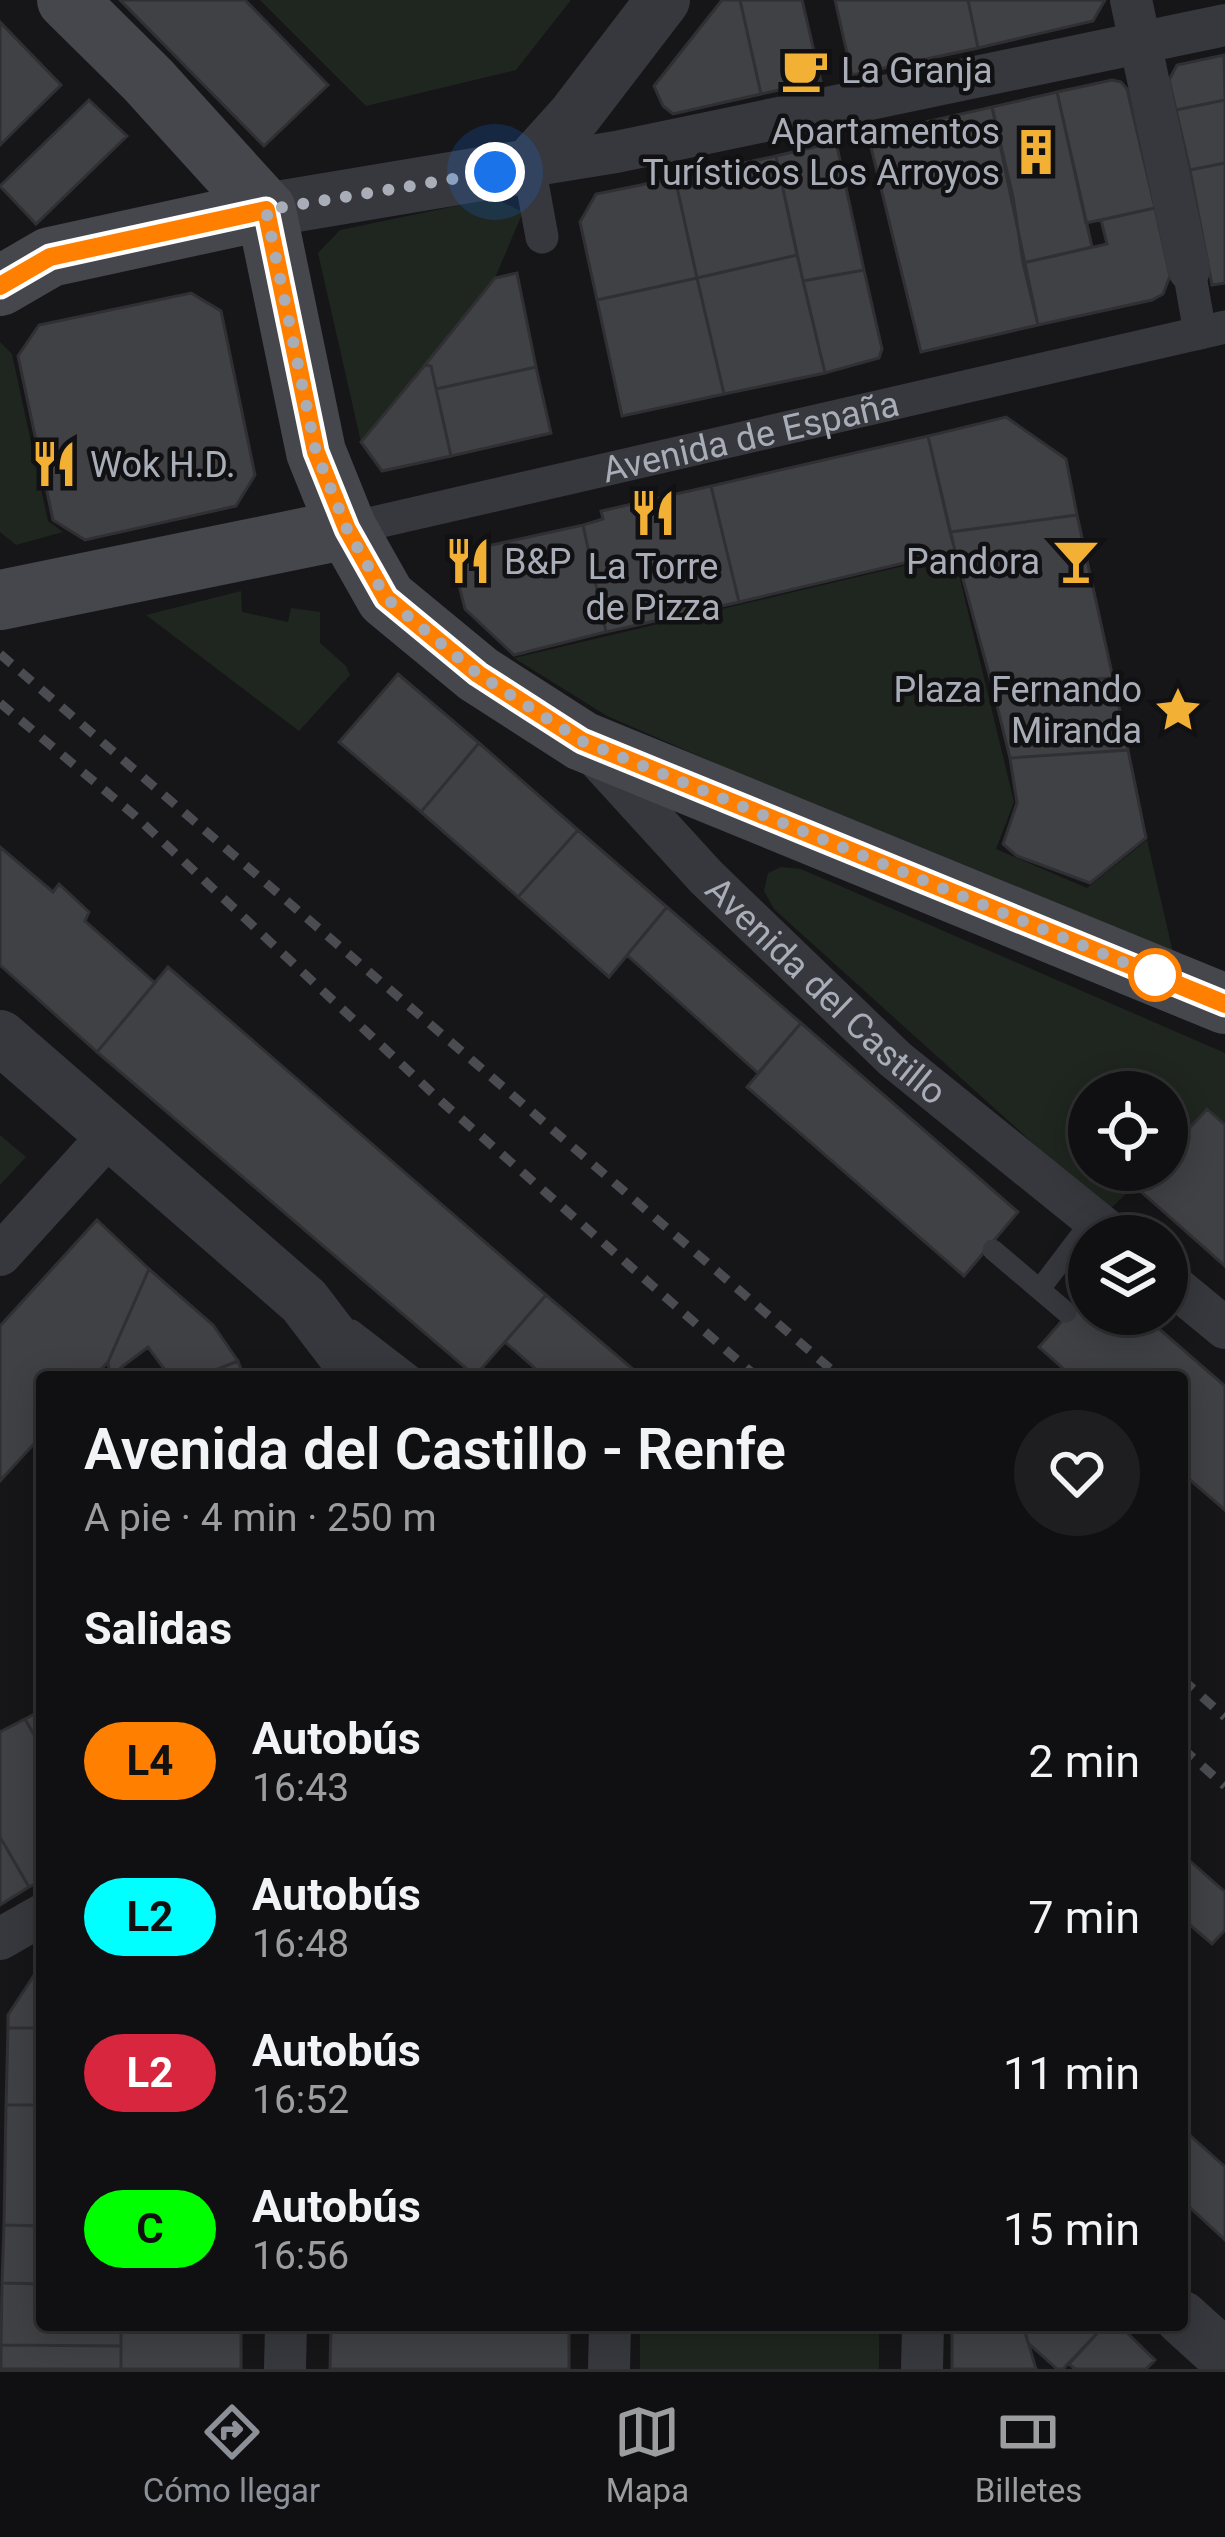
<!DOCTYPE html>
<html lang="es">
<meta charset="utf-8">
<style>
:root{--surface:#101012;--page:#1e1e20;--text:#f1f3f6;--muted:#9c9d9f;--line:#303032;--accent:#8c9099}
body{margin:0;font-family:Roboto,sans-serif;background:var(--page);color:var(--text);height:100vh;display:flex;flex-direction:column;font-size:45px;white-space:nowrap}
*{box-sizing:border-box;margin:0}
p{font-size:39px;color:var(--muted)}
.icon{flex:none;width:66px;height:66px;fill:none;stroke:currentColor;stroke-width:2;stroke-linecap:round;stroke-linejoin:round}
.map{position:relative;flex:1;overflow:hidden}
.side{position:absolute;left:36px;top:1371px;width:1152px;height:960px;display:flex;flex-direction:column;background:var(--surface);border-radius:12px;box-shadow:0 6px 30px #0003,0 0 0 3px var(--line)}
.side>*{flex:none}
.badge{padding:0 24px;border-radius:39px;font-size:42px;line-height:78px}
.tools{position:absolute;left:1068px;top:1071px;display:grid;gap:24px}
.tools a{display:grid;place-items:center;width:120px;height:120px;border-radius:50%;background:var(--surface);box-shadow:0 6px 30px #0003,0 0 0 3px var(--line);font-size:60px}
.you{position:absolute;width:60px;height:60px;margin:-30px;border:9px solid #fff;border-radius:50%;background:#1a73e8;box-shadow:0 0 0 18px #1a73e833}
.map>.badge{position:absolute;translate:-50% -50%;box-shadow:0 0 0 6px #fff}
h2{padding:0 48px;font-size:45px;line-height:108px}
.round{display:grid;place-items:center;flex:none;width:126px;height:126px;border-radius:63px;background:var(--page)}
.headline{display:flex;align-items:center;justify-content:space-between;height:204px;padding:0 48px}
h1{font-size:57px;font-weight:600;line-height:90px}
ul{padding:0;list-style:none}
li{display:flex;align-items:center;gap:36px;height:156px;padding:0 48px}
li div{flex:1}
li b{display:block;font-size:45px}
li em{font-style:normal}
li .badge{min-width:132px;font-weight:700;text-align:center}
.menu{display:flex;justify-content:space-around;align-items:center;height:168px;border-top:3px solid var(--line);background:var(--surface);font-size:33px;color:var(--muted)}
.menu a{display:grid;justify-items:center;gap:6px}
.menu .selected{color:var(--accent)}
.map>svg:first-child{display:block}
.green{fill:#1e261f}
.building{fill:#404145;stroke:#303034;stroke-width:3}
.lines{fill:none;stroke-linecap:round;stroke-linejoin:round}
.service{stroke:#37383d;stroke-width:21}
.pedestrian{stroke:#37383d;stroke-width:33}
.minor{stroke:#37383d;stroke-width:42}
.tertiary{stroke:#37383d;stroke-width:54}
.secondary{stroke:#45474d;stroke-width:60}
.rail{stroke:#4a4c52;stroke-width:9;stroke-dasharray:15 12;stroke-linecap:butt}
.line-casing{stroke:#fff;stroke-width:27}
.line{stroke:#ff8000;stroke-width:18}
.walk{stroke:#a8adb8;stroke-width:12;stroke-dasharray:0 21.6}
.stop-dot{fill:#fff;stroke:#ff8000;stroke-width:6}
.labels{text-anchor:middle;stroke-width:9;stroke-linejoin:round;paint-order:stroke}
.poi-label{font-size:36px;fill:#a8adb8;stroke:#111113;text-anchor:start}
.street-label{font-size:36px;fill:#a8adb8;stroke:#111113}
</style>
<div class="map">
<svg width="1225" height="2369" viewBox="0 0 1225 2369">
<rect width="100%" height="100%" fill="#161618"/>
<path class="green" d="M260,0H571L516,70L366,106Z
M494,198L523,212L495,278L361,442L318,253L340,230Z
M0,342L12,354L48,521L63,532L16,545L0,532Z
M954,554L1014,802L996,849L1087,888L1147,840L1178,974L1032,901L607,716L514,658Z
M241,591L242,612L288,622L291,608L320,612V643L346,666L350,675L299,731L146,615Z
M781,867L801,869L1225,1053V1125L1207,1109L1167,1153V1092H1089V1170H1151L1108,1211L774,909L764,891L768,873Z
M0,1135L26,1157L0,1185Z
M640,2325H879V2369H640Z"/>
<path class="building" d="M120,0H245L328,85L264,146Z
M722,0H740L761,94L673,114L663,106L654,86Z
M740,0H802L821,81L761,94Z
M835,0H968L978,48L852,75Z
M968,0H1105L1093,21L978,48Z
M0,22L61,85L0,145Z
M1224,55L1225,100L1176,110L1169,80L1177,65Z
M1112,80L1121,82L1127,89L1155,208L1086,223L1057,92Z
M1057,92L1092,247L1023,263L1013,197L992,107Z
M89,100L127,136L36,224L0,186Z
M1225,100V163L1190,170L1176,110Z
M992,107L1038,325L921,352L868,135Z
M836,142L864,270L803,281L776,156Z
M776,156L797,255L697,278L675,178Z
M1225,163V283L1212,285L1190,170Z
M675,178L697,278L597,300L580,222L596,194Z
M1155,208L1170,276L1163,294L1152,300L1038,325L1023,263L1107,244L1101,220Z
M797,255L825,373L724,394L697,278Z
M864,270L882,349L879,358L825,373L803,281Z
M517,273L536,367L436,389L431,366L425,365L495,278Z
M697,278L724,394L622,416L597,300Z
M191,293L221,311L255,475L236,506L85,540L53,520L18,356L39,325Z
M425,365L431,366L451,456L382,471L361,442Z
M536,367L551,433L451,456L436,389Z
M1006,417L1066,459L1077,515L950,532L928,436Z
M928,436L955,551L739,602L711,486Z
M711,486L739,602L606,632L583,525L603,519L601,511Z
M1077,515L1113,678L992,685L950,532Z
M583,525L606,632L514,655L465,609L451,554Z
M398,674L479,743L421,812L339,742Z
M1113,678L1128,750L1010,758L992,685Z
M479,743L578,830L518,897L421,812Z
M1128,750L1146,838L1090,883L1017,856L1003,844L1017,803L1010,758Z
M578,830L667,907L609,977L518,897Z
M0,847L53,892L59,884L89,912L85,921L155,983L97,1052L0,965Z
M667,907L801,1023L758,1073L627,955Z
M168,967L546,1295L475,1376L97,1052Z
M801,1023L1018,1212L964,1276L747,1087Z
M1207,1109L1225,1125V1266L1136,1187L1151,1170H1167V1153Z
M97,1220L149,1269L108,1362L94,1377H42V1435L0,1481V1326Z
M149,1269L213,1325L238,1361L198,1377H158L165,1370L148,1347L110,1376L108,1362Z
M1089,1290V1314H1142L1225,1386V1510L1182,1473V1377H1073L1039,1347Z
M546,1295L642,1377H545L505,1342Z
M238,1361L244,1377H198Z
M42,1710V1749L25,1719Z
M25,1719L42,1749V1880L29,1887L0,1837V1732Z
M0,1837L29,1887L0,1905Z
M1182,1854L1225,1892V1930L1212,1944L1182,1918Z
M42,1963V2028H8V2015Z
M8,2028H42V2105H6Z
M6,2105H42V2226L4,2225Z
M1182,2128L1225,2167V2240L1182,2200Z
M4,2225L42,2226V2284L2,2283Z
M2,2283L42,2284V2325H121V2346L1,2345Z
M121,2325H241V2369H121Z
M331,2325L569,2331V2369H330Z
M357,2325H569V2331Z
M952,2325H1023L1036,2369H952Z
M1023,2325H1105L1063,2369H1057L1028,2343Z
M1105,2325H1119L1155,2360L1146,2369H1075L1069,2364Z
M1,2345L121,2346V2369H1Z"/>
<g class="lines">
<path class="service" d="M993,1250L1066,1312
M1040,1289L1093,1219
M352,1330L413,1377"/>
<g class="pedestrian">
<path d="M529,166L542,237"/>
<path d="M1189,270L1200,333"/>
<path id="s1" d="M347,529L1225,327"/>
</g>
<g class="minor">
<path d="M1131,0L1189,270"/>
<path d="M529,166L616,152L1225,25"/>
<path id="s2" d="M591,751L706,877L895,1059L1114,1236"/>
<path d="M0,1255L112,1132"/>
<path d="M1167,1280L1225,1328"/>
<path d="M0,1939L42,1915"/>
<path d="M285,2369L286,2325"/>
<path d="M609,2369L610,2325"/>
<path d="M922,2369L923,2325"/>
</g>
<path class="tertiary" d="M266,210L529,166L575,115L663,0
M0,1037L304,1301L362,1377
M1182,2318L1225,2357"/>
<path class="secondary" d="M67,0L148,80L266,210L316,452L347,529L386,598L478,674L582,741L1225,1004
M0,286L50,257L266,210
M0,600L347,529"/>
<path class="rail" d="M0,654L840,1377
M0,703L133,814L442,1102L757,1377
M1182,1679L1225,1717
M1182,1748L1225,1786"/>
</g>
<g class="lines">
<defs>
<path id="line" d="M0,286L50,257L266,210L316,452L347,529L386,598L478,674L582,741L1225,1004"/>
</defs>
<use href="#line" class="line-casing"/>
<use href="#line" class="line"/>
<path class="walk" d="M495,172L266,210L316,452L347,529L386,598L478,674L582,741L1155,975"/>
</g>
<defs>
<symbol id="cafe-bare" viewBox="-9 -9 18 18"><path d="M-5.5-4.5H6V0H3Q3 3.5 0 3.5H-2.5Q-5.5 3.5-5.5 0ZM3-3.2v2h1.7v-2ZM-6 4.5H4V6H-6Z" fill="#f2b134" stroke="#111113" stroke-width="2.5" paint-order="stroke"/></symbol>
<symbol id="building-bare" viewBox="-9 -9 18 18"><path d="M-4-6H4V6H1V3H-1V6H-4ZM-2.5-4.3h1.7v1.8h-1.7ZM.8-4.3h1.7v1.8H.8ZM-2.5-1h1.7V.8h-1.7ZM.8-1h1.7V.8H.8Z" fill="#f2b134" stroke="#111113" stroke-width="2.5" paint-order="stroke"/></symbol>
<symbol id="restaurant-bare" viewBox="-9 -9 18 18"><path d="M-5-6h1v4h1v-4h1v4h1v-4h1v5L-1.5 .5V6h-2V.5L-5-1ZM5-6V6H3V1.5H1.5Q1.5-4 5-6Z" fill="#f2b134" stroke="#111113" stroke-width="2.5" paint-order="stroke"/></symbol>
<symbol id="bar-bare" viewBox="-9 -9 18 18"><path d="M-6-5H6L.8 .8V4.5H3.5V6h-7V4.5H-.8V.8Z" fill="#f2b134" stroke="#111113" stroke-width="2.5" paint-order="stroke"/></symbol>
<symbol id="sight-bare" viewBox="-9 -9 18 18"><path d="M0-6L1.8-2.2L6-1.7L2.9 1.2L3.7 5.4L0 3.3L-3.7 5.4L-2.9 1.2L-6-1.7L-1.8-2.2Z" fill="#f2b134" stroke="#111113" stroke-width="2.5" paint-order="stroke"/></symbol>
</defs>
<g fill-rule="evenodd">
<use href="#cafe-bare" x="772" y="37" width="66" height="66"/>
<use href="#building-bare" x="1003" y="119" width="66" height="66"/>
<use href="#restaurant-bare" x="21" y="431" width="66" height="66"/>
<use href="#restaurant-bare" x="620" y="480" width="66" height="66"/>
<use href="#restaurant-bare" x="435" y="528" width="66" height="66"/>
<use href="#bar-bare" x="1043" y="528" width="66" height="66"/>
<use href="#sight-bare" x="1145" y="677" width="66" height="66"/>
</g>
<circle class="stop-dot" cx="1155" cy="975" r="24"/>
<g class="labels">
<g class="poi-label">
<text x="841" y="83">La Granja</text>
<text x="1000" y="144" text-anchor="end">Apartamentos<tspan x="1000" dy="41">Turísticos Los Arroyos</tspan></text>
<text x="90" y="477">Wok H.D.</text>
<text x="504" y="574">B&amp;P</text>
<text x="1040" y="574" text-anchor="end">Pandora</text>
<text x="653" y="579" text-anchor="middle">La Torre<tspan x="653" dy="41">de Pizza</tspan></text>
<text x="1142" y="702" text-anchor="end">Plaza Fernando<tspan x="1142" dy="41">Miranda</tspan></text>
</g>
<g class="street-label">
<text dy="13" stroke="none"><textPath href="#s1" startOffset="414">Avenida de España</textPath></text>
<text dy="13" stroke="none"><textPath href="#s2" startOffset="336">Avenida del Castillo</textPath></text>
</g>
</g>
</svg>
<div class="tools">
<a><svg class="icon" aria-label="locate" viewBox="0 0 24 24"><circle cx="12" cy="12" r="6"/><path d="M12 2v4M12 18v4M2 12h4M18 12h4"/></svg></a>
<a><svg class="icon" aria-label="layers" viewBox="0 0 24 24"><path d="M12 4l9 5-9 5-9-5zM3 14l9 5 9-5"/></svg></a>
</div>
<div class="you" style="left:495px;top:172px"></div>
<section class="side">
<div class="headline"><div><h1>Avenida del Castillo - Renfe</h1><p>A pie · 4 min · 250 m</p></div><a class="round"><svg class="icon" aria-label="heart" viewBox="0 0 24 24"><path d="M12 20l-8-8c-3-5 5-10 8-4 3-6 11-1 8 4z"/></svg></a></div>
<h2>Salidas</h2>
<ul>
<li><span class="badge" style="background:#ff8000;color:#111">L4</span><div><b>Autobús</b><p>16:43</p></div><em>2 min</em></li>
<li><span class="badge" style="background:#0ff;color:#111">L2</span><div><b>Autobús</b><p>16:48</p></div><em>7 min</em></li>
<li><span class="badge" style="background:#d7263d;color:#fff">L2</span><div><b>Autobús</b><p>16:52</p></div><em>11 min</em></li>
<li><span class="badge" style="background:#0f0;color:#111">C</span><div><b>Autobús</b><p>16:56</p></div><em>15 min</em></li>
</ul>
</section>
</div>
<nav class="menu">
<a class="selected"><svg class="icon" aria-label="directions" viewBox="0 0 24 24"><path d="M12 3l9 9-9 9-9-9zM9 14v-3h6M13 9l2 2-2 2"/></svg>Cómo llegar</a>
<a><svg class="icon" aria-label="map" viewBox="0 0 24 24"><path d="M3 6l6-2 6 2 6-2v14l-6 2-6-2-6 2zM9 4v14M15 6v14"/></svg>Mapa</a>
<a><svg class="icon" aria-label="tickets" viewBox="0 0 24 24"><path d="M3 7h18v10H3zM15 7v10"/></svg>Billetes</a>
</nav>
